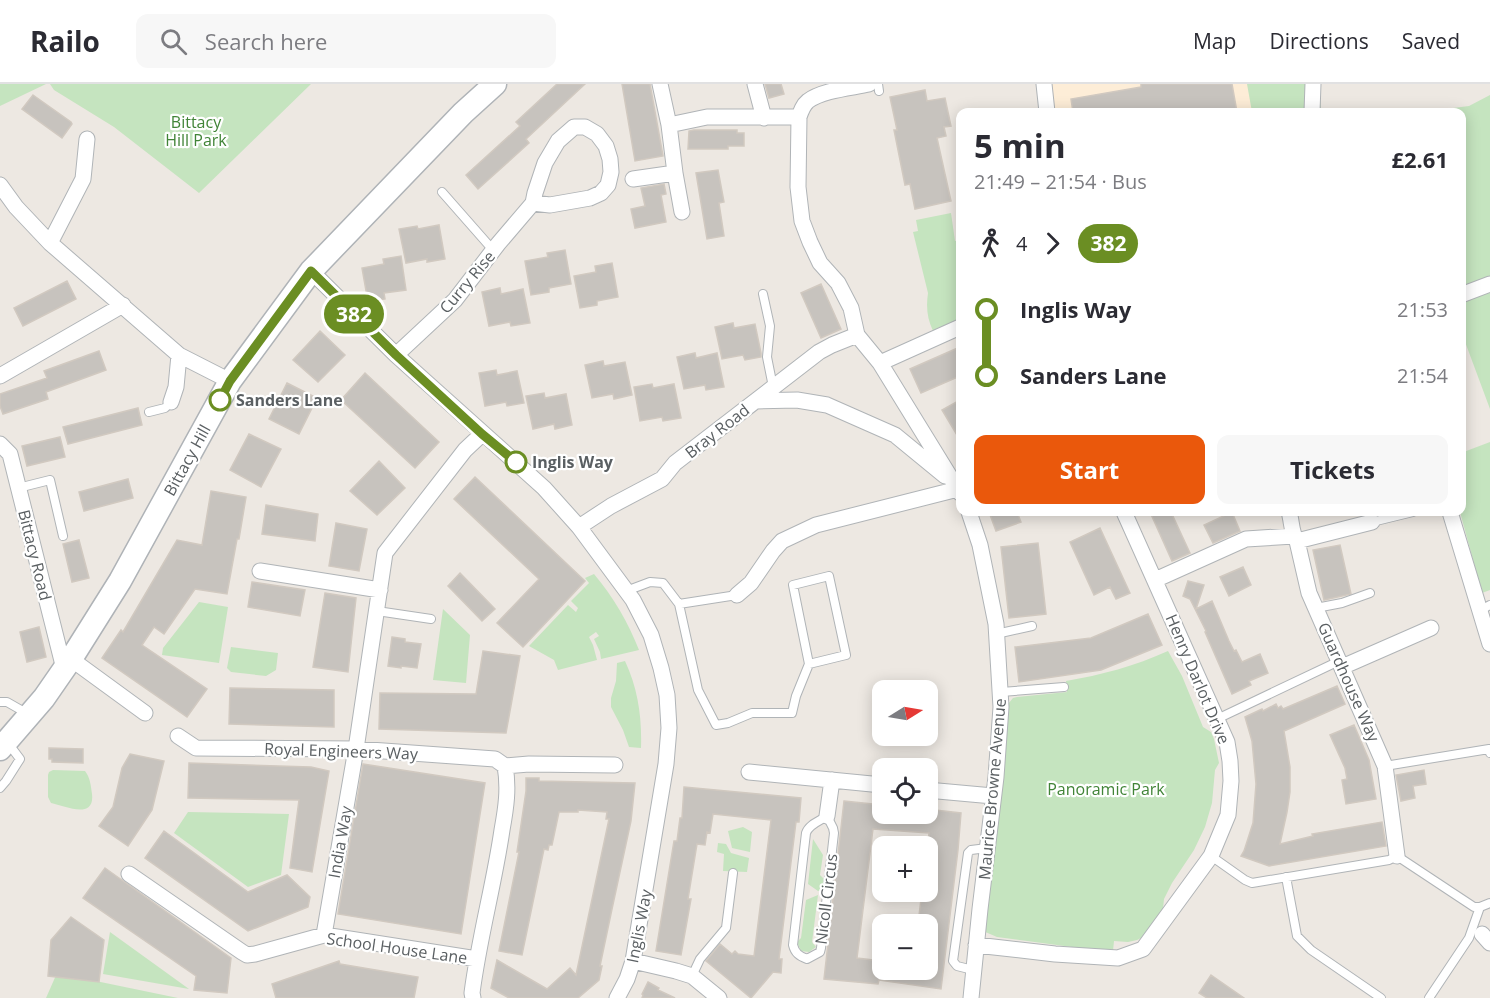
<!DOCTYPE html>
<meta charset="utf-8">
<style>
:root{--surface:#fff;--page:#f7f7f7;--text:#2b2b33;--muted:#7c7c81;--line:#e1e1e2;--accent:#ea580c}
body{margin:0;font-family:"Open Sans",sans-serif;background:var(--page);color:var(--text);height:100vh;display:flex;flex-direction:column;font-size:22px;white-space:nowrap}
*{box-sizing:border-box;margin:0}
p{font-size:20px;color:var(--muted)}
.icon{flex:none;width:33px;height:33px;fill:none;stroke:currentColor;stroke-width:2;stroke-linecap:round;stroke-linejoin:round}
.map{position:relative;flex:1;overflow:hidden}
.side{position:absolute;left:956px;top:24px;width:510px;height:408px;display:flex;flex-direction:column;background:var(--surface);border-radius:12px;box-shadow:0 3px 15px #0003}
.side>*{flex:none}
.badge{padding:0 12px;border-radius:20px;font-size:21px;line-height:39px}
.needle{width:39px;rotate:79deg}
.tools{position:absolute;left:872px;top:596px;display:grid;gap:12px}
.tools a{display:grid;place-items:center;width:66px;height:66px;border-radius:12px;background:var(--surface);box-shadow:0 3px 15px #0003;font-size:30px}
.map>.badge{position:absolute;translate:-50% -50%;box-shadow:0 0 0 3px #fff}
.legs{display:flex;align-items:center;gap:9px;height:66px;padding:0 18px;font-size:20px}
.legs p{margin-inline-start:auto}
.headline{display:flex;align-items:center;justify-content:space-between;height:102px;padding:0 18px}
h1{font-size:33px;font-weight:700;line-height:45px}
.action{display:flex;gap:12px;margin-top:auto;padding:12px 18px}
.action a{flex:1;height:69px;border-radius:12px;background:var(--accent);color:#fff;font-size:24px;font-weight:700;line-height:69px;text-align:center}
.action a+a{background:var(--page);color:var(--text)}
ul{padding:0 18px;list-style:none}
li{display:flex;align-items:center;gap:21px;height:66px;font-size:22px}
li i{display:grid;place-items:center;width:9px;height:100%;margin:0 8px;background:currentColor}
li i::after{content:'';width:15px;height:15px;margin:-8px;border:4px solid;border-radius:50%;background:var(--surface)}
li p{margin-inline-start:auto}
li:first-child i{background:linear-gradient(#0000 50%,currentColor 0)}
li:last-child i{background:linear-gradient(currentColor 50%,#0000 0)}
header{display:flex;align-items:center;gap:36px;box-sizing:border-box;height:84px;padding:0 30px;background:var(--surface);border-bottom:2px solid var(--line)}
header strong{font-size:28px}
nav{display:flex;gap:33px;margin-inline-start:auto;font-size:21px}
.search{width:420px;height:54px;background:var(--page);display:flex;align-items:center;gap:15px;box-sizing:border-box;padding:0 21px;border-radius:12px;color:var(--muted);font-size:22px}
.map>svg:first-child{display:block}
.commercial{fill:#fdedd7}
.green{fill:#c5e4bf}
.building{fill:#c7c3be;stroke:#d1c9c0;stroke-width:1.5;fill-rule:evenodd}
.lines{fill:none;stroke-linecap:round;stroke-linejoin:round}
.service-casing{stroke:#b0b4b7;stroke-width:10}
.minor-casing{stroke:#b0b4b7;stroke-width:17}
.secondary-casing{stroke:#afb3b7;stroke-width:25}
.service{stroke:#fff;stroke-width:8}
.minor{stroke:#fff;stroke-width:15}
.secondary{stroke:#fff;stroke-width:22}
.line-1-casing{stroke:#fff;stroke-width:14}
.line-1{stroke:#6b8e23;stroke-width:9}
.stop-1-dot{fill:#fff;stroke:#6b8e23;stroke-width:3}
.labels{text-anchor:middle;stroke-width:4.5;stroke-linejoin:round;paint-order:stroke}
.park-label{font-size:16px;fill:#418437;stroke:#fff}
.street-label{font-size:16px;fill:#5a5f62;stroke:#fff}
.stop-label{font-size:16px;font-weight:bold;fill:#5a5f62;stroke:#fff;text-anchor:start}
</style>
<header>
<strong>Railo</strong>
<div class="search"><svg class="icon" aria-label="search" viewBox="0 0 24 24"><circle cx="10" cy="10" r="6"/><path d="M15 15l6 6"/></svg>Search here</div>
<nav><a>Map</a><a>Directions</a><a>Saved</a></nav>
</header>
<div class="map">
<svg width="1490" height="914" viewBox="0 0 1490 914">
<rect width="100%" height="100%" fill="#ede8e2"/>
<path class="commercial" d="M1044,0H1252L1258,28H1048Z"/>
<path class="green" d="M0,0H46L0,22Z
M50,0H311L199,109L114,43L54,6Z
M1247,0H1319L1321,28H1252Z
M1490,11V325L1461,247V28H1421L1469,22Z
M951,129L955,157L960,156V235L933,247C927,234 926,223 928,209L913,148L918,147L916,136Z
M1490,358V506L1482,509L1460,428H1461V369Z
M594,490C614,514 628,538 639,566L601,575L600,568L594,555L599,552L596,548L589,553L593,561L597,576L558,586L554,576L529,562L568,521L576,528L578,524L571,517L589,499L585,494Z
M199,518L228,523L219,579L162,571L163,564Z
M443,525L470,551L466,599L433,596Z
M231,563L278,569L276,586L266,592L231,588L227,584Z
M1168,567L1182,592L1203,643L1211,648L1214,655L1219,679L1215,686L1212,719L1205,743L1194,766L1172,799L1164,815L1163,825L1148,847L1143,853L1137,856L1128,858L1114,857L1113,867L1109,868L997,853L983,847L1001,706L1008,620L1013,614L1017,613L1067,608L1066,597C1101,591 1135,582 1168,567Z
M625,577C638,605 642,633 641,664L629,663L623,646L611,623V614L616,597L617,579Z
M53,686L85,687C90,693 91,702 92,710C95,736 65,722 51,719L48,713V691L49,688Z
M188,728L289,730L281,791L248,803L174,749Z
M743,743L752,748L750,768L732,764L728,747Z
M813,755L823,771L820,791L824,795L823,806L818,807L808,800Z
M718,759L726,760L731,769L749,774L747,788L723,787L724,770L717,768Z
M818,811L812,858L816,863L809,868L801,867L797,858L801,854L806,816Z
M110,848L189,905L103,890Z
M57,889L178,914H46Z"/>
<path class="building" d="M557,0H585L526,55L529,59L478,105L466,91L520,42L516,38Z
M622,0H650L663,72L635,77Z
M765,0H781L784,10L769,14Z
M1141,0H1232L1237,28H1073L1071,15L1141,3Z
M925,6L927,17L945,14L951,42L944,43L946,52L937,54L951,117L915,125L910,100L905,101L894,46H897L890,13Z
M33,11L71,38L72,40L62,54L22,25Z
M694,46H737V49H744V62H728V65H688L689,47Z
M718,86L724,118L719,119L724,152L707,155L696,89Z
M664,100L666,110L661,111L666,138L635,144L631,125L645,122L641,104Z
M439,141L445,175L427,178V175L406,179L399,145L417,142L418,145Z
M565,166L571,200L549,204V208L531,211L525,177L548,173L547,169Z
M401,172L406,206L384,209L385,215L368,218L362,184L384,180L383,175Z
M612,179L618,213L597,217V221L580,224L574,192L596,188L595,182Z
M67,197L76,215L23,242L14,224Z
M821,200L841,245L821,254L801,209Z
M500,204L501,210L523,205L530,239L511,242L510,238L489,242L482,208Z
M733,239L734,244L755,240L761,269V273L745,276L743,271L722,275L715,243Z
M320,247L345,271L318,298L293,276Z
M960,263V292L921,309L910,285Z
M99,267L106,286L46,308L48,315L3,330L0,322V310L47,294L44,287Z
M695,269L696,274L717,269L724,303L706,306L705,301L684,305L677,273Z
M603,277L604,282L625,278L632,311L614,315L613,310L592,314L585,281Z
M496,286L497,291L517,287L524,319L507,322L506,318L485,322L479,289Z
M365,289L439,358L415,384L341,316Z
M287,299L317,314L299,350L269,335Z
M652,300L653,304L674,300L681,334L663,337L662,333L640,337L634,303Z
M544,309L545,314L566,310L572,341L555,345L554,340L533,345L526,312Z
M960,316V356L942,326Z
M138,324L142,341L68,360L63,343Z
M249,350L281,365L261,403L230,386Z
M60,353L65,373L27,382L22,362Z
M379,377L405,404L377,431L350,407Z
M475,393L585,497L523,563L497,539L539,495L454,415Z
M128,395L133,414L84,427L79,408Z
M211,407L246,413L239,455H237L227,510L195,505L164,550L154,543L142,561L207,605L187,633L102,574L121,546L123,548L177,456L202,461Z
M266,421L318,430L315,457L262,450Z
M989,428H1017L1021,438L996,447Z
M1150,428H1171L1190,469L1172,477Z
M1232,428L1240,447L1213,459L1204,441Z
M336,439L367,445L359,487L329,482Z
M1100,444L1130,509L1116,515L1110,503L1094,511L1070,458Z
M79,456L89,494L72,498L63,460Z
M1038,459L1046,530L1009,534L1001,463Z
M1340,461L1351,510L1324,516L1313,466Z
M1243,483L1251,501L1229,512L1220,493Z
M460,489L495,525L482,537L448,502Z
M1188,497L1204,501L1196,525L1212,517L1229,557L1234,567L1236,566L1242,578L1260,570L1268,589L1249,597L1251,601L1232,610L1205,548L1206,547L1190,515L1183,512Z
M252,498L305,506L300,532L248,523Z
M325,509L356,514L348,588L313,583Z
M1148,530L1162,561L1101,586L1019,598L1015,563L1091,554Z
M39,543L46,573L27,578L20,548Z
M392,553L405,555V558L421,560L417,584L401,582V584L388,582Z
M483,567L520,572L506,649L379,645L380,609L476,610Z
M1337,602L1345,620L1284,647L1290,683V708L1287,728L1280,760L1313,752L1312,750L1382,738L1386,762L1269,782L1241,772L1244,767L1253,739L1256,700L1252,657L1245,633L1262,625L1263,627L1276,620L1278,624L1281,622L1283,625Z
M230,604L334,606V643L229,640Z
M1354,641L1369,676L1376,715L1346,720L1342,696L1347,695L1345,684L1330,651Z
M49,664L83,665V679L52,678V675H49Z
M130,670L164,677L152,726L128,762L99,742L113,723L122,684Z
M189,679L311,683L329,687L312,788L290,784L299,716L188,714Z
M363,680L485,699L461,850L338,830Z
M1424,686L1426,700L1413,702L1415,714L1401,717L1396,691Z
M526,694H539V697L635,699L631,737L612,825L600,882H602L599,896L578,914H509L491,904L497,876L547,905L570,884L576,891L609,735H606L607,728L578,726V728H559L552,761H549L548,766L544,765L522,871L499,867L519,768H517L526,707Z
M684,703L801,714L799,738H796L779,875H782L781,889L773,888L751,914L706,877L720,860L732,870L735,867L738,870L754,872L771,736L713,730L710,749L707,748L705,761L697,760L688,815H691L681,871L656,867L674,757H677L680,734H682Z
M844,717L882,721V729H927V725L961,729L958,766L941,905L879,896L878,900L824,895ZM873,745L929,749L927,767V807H922L918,840H927V885H880L881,877L857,874Z
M164,747L248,808L287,791L310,813L308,823L248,847L145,774Z
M105,784L231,874L227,909L194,906L196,892L83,814Z
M71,833L104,856L99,898L48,892L51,856Z
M339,877L340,880L418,893L414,914H276L272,900Z
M1211,891L1244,914H1207L1199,909Z
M648,898L659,904L658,906L675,914H642L643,911L642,910Z"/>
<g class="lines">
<defs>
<path id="service" d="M878,0L879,7
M442,108L493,166
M763,210L770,242L767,273L773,303
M149,328L165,324L171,318
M18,404L50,396L63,452
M1369,428L1372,438L1413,428
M626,507L650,498L663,499L679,520L698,606L716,641L728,639L752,629H792L796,612L809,580L793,501L829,492L846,571L809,580
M679,520L737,511
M1316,524L1342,519L1370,509
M377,527L431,535
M1479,527L1490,521
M996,550L1032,542
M1001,608L1064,603
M0,618H7L28,630
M1217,635L1339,577
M1385,682L1489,665L1490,669
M0,704L6,697L20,675L8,659
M827,732L833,744L834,749L821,864L820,868L807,875C799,872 795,869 793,861L806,749C809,740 820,737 827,732Z
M1211,772L1245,796L1252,799L1389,776L1397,772L1474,823H1480L1490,819
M1286,793L1297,852L1311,866L1381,914
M973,886L957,882L953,877L968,769L971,766L987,764
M692,892L700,875L726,844L733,789
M1429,914L1469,854L1480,823"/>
<path id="minor" d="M660,0L669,41L675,89
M755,0L764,34
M1044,0L1047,28
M1312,28L1313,0
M799,33L798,103L802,137L810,158L820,179L838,199L851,224L857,251L880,279L960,409
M669,41L707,33H799C801,27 803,21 808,17C823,6 851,4 869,0
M633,95L675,89L682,128
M0,101L16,123L50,159L179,271L230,297
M50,159L83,95L87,55
M311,187L396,271L544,404L579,443L633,516L651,551L661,584L667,611L669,644L666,680L633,877L627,895L617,914
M1461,211L1490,200
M396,271L455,216L498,160L533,119L535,109L545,79L558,57L574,43H585L597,50L606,62L610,75L611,88L608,101L601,109L590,114L550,121L533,119
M880,279L960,243
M0,292L123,221
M756,317L797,316L827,321L895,351L945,392
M171,318L176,303L179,271
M0,360L10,370L64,585
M969,428L980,461L996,540L1001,623L996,693L980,825L971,914
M1289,428C1292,437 1291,449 1297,457L1309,509L1385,682L1397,772
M1450,428L1490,560
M579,443L611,422L662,395L675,379L819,268L832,261L857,251
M1297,457L1372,438
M260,487L380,506
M1155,496L1246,455L1294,452
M737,511L751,499L773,467L782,457L816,441L958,405
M71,575L145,629
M1342,583L1431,544
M178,652L196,664L356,665L495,675L505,682C509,704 506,724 502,746C494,801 479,854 472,909L473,914
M505,682L529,680L615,681
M749,688L882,701
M927,706L993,712
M827,732L832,696
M129,790L242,868L247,871L255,870L324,851L477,875
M1482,850L1490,859
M324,851L356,665L385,469L465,366L482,350
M976,861L1055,870L1118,874L1143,865L1211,772L1228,731L1231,697L1230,677L1227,658L1124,428
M633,877L676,887L692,892L719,914"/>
<path id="secondary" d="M0,665L44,614L71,575L120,497L230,297L311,187L463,29L495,0"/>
</defs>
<use href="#service" class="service-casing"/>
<use href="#minor" class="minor-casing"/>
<use href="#secondary" class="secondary-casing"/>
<use href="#service" class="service"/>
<use href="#minor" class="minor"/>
<use href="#secondary" class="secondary"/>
</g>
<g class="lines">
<defs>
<path id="line-1" d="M220,316L230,297L311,187L396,271L482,350L516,378"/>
</defs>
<use href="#line-1" class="line-1-casing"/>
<use href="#line-1" class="line-1"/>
</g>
<g class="stop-1-dot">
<circle cx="220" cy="316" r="10"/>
<circle cx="516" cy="378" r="10"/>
</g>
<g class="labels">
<g class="park-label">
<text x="196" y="44">Bittacy<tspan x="196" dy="18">Hill Park</tspan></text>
<text x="1106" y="711">Panoramic Park</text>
</g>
<g class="street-label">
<text transform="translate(467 198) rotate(-50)" y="6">Curry Rise</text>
<text transform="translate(717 347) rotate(-38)" y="6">Bray Road</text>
<text transform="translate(187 376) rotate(-61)" y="6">Bittacy Hill</text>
<text transform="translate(35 471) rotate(76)" y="6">Bittacy Road</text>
<text transform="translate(1198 595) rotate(67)" y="6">Henry Darlot Drive</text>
<text transform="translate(1349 598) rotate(66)" y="6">Guardhouse Way</text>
<text transform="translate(341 667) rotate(2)" y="6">Royal Engineers Way</text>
<text transform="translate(992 705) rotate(-85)" y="6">Maurice Browne Avenue</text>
<text transform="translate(340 758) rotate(-80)" y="6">India Way</text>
<text transform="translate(826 815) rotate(-83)" y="6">Nicoll Circus</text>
<text transform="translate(639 842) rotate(-79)" y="6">Inglis Way</text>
<text transform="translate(397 864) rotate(8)" y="6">School House Lane</text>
</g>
<g class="stop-label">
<text x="236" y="322">Sanders Lane</text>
<text x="532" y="384">Inglis Way</text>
</g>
</g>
</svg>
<div class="tools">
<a><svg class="needle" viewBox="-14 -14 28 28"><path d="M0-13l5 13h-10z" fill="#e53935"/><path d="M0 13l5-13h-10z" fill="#7c7c81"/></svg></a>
<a><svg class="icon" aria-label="locate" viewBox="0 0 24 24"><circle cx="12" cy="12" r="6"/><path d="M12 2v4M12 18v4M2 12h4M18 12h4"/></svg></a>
<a>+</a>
<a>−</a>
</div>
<b class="badge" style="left:354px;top:230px;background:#6b8e23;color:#fff">382</b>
<section class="side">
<div class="headline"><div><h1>5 min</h1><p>21:49 – 21:54 · Bus</p></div><b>£2.61</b></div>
<div class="legs"><svg class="icon" aria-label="walk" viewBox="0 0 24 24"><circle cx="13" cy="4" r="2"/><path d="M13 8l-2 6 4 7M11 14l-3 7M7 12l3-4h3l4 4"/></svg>4<svg class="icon" aria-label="forward" viewBox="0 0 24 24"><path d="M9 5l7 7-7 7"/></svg><b class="badge" style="background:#6b8e23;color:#fff">382</b></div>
<ul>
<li><i style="color:#6b8e23"></i><b>Inglis Way</b><p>21:53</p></li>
<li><i style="color:#6b8e23"></i><b>Sanders Lane</b><p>21:54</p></li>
</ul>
<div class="action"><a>Start</a><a>Tickets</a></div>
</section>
</div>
